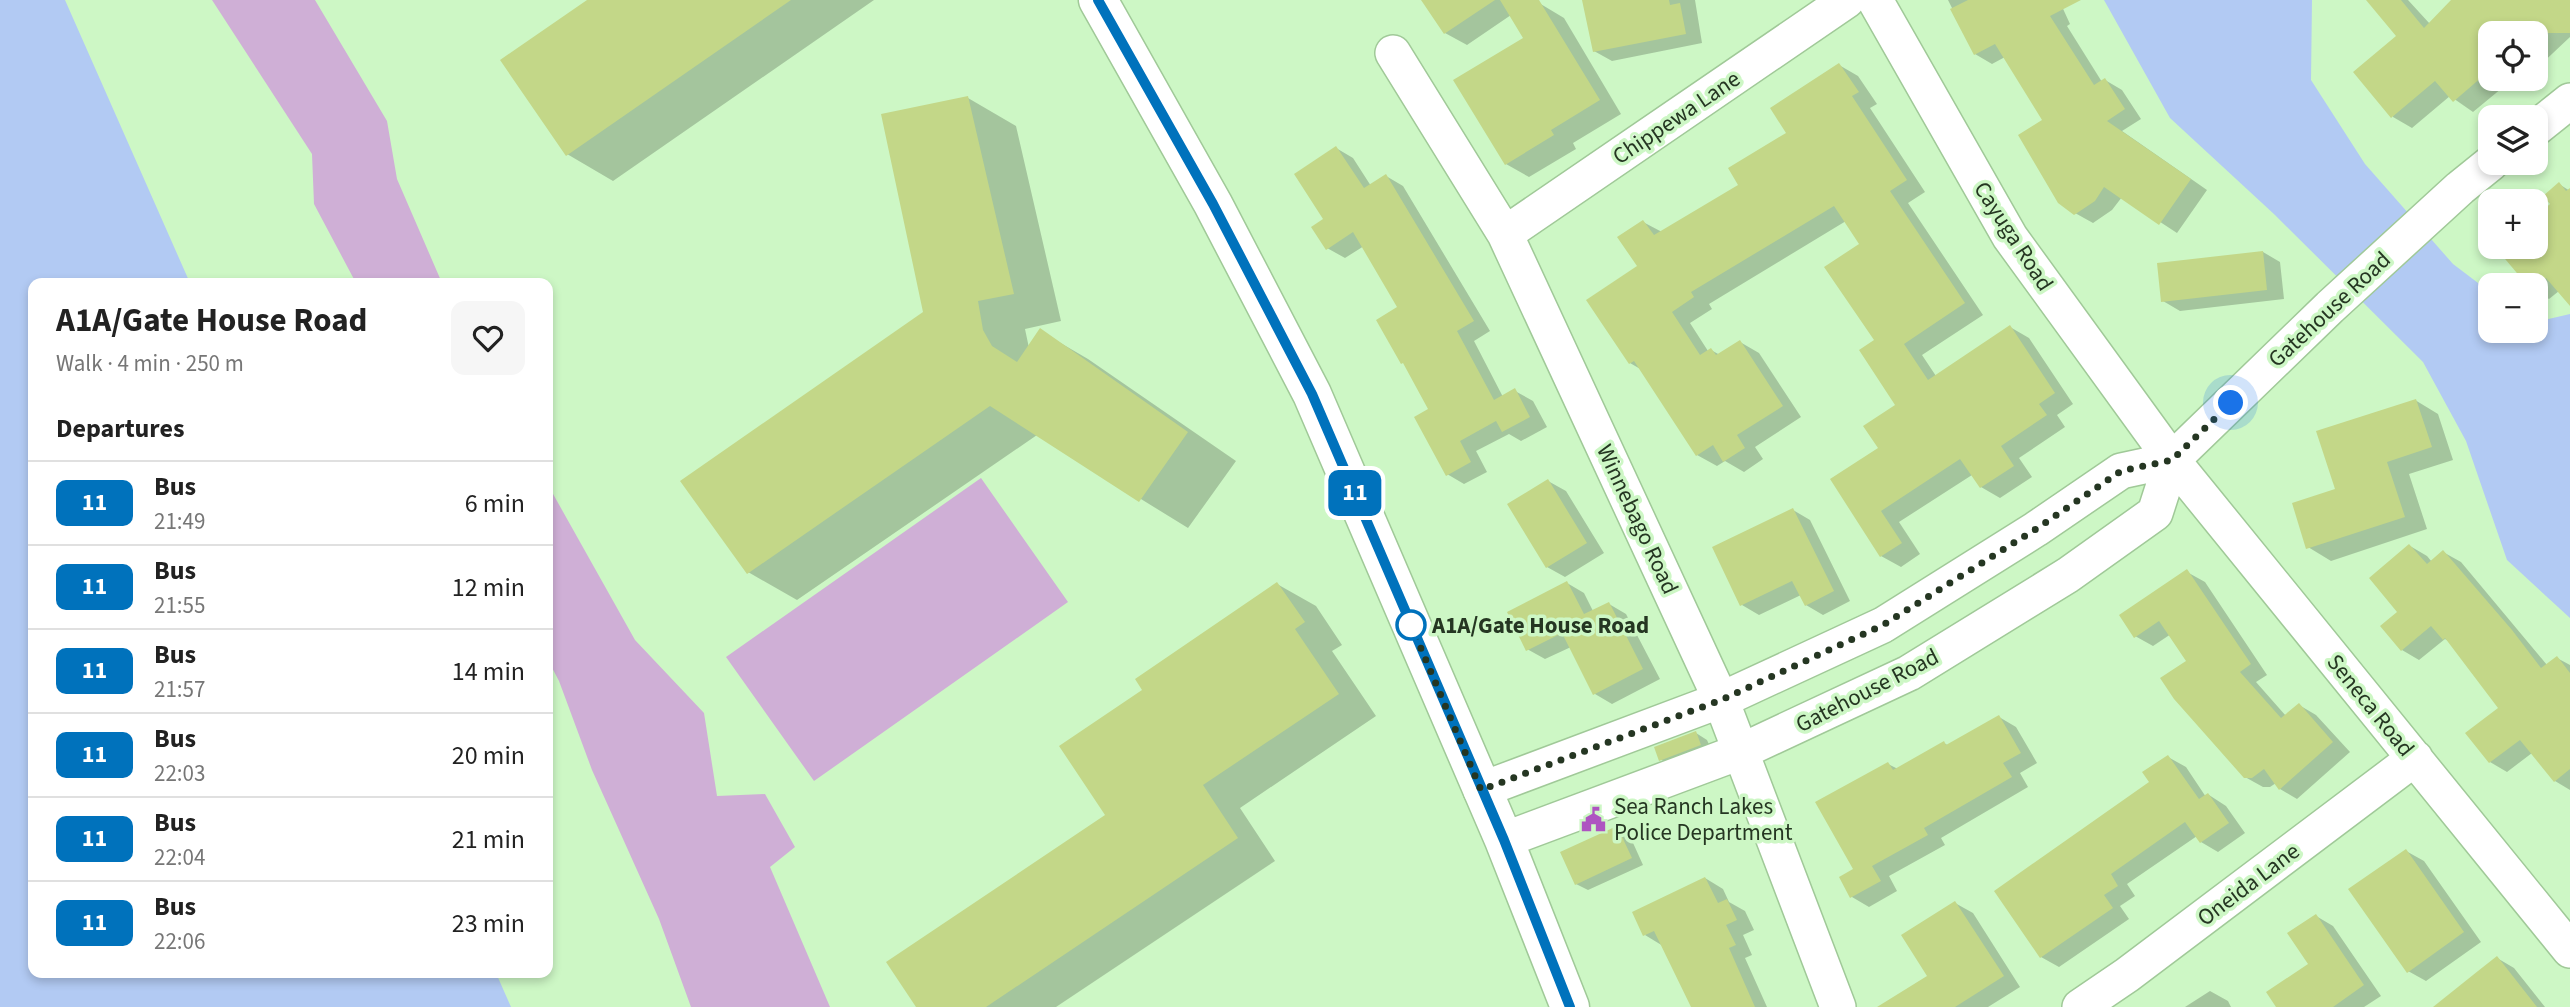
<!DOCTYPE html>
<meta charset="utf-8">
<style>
:root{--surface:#fff;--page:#f6f6f6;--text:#222;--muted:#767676;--line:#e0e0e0}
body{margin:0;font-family:"Source Sans 3",sans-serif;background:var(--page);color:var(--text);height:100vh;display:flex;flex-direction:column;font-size:26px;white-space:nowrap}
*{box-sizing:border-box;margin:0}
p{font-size:23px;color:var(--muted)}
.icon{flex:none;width:38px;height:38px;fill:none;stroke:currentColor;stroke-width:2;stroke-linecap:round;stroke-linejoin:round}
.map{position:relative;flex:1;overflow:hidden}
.sheet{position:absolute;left:28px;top:278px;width:525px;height:700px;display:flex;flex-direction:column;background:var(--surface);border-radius:14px;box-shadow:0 4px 10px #0003}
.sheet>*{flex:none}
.badge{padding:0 14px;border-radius:10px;font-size:24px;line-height:46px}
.tools{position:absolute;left:2478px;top:21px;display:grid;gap:14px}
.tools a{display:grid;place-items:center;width:70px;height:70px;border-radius:14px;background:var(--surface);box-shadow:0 4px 10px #0003;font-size:35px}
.you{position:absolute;width:35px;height:35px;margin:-18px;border:5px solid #fff;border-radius:50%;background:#1a73e8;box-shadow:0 0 0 10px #1a73e833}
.map>.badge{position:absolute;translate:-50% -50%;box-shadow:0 0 0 4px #fff}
h2{padding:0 28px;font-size:26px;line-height:63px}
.round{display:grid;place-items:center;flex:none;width:74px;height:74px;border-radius:14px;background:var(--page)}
.headline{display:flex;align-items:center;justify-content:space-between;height:119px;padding:0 28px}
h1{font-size:33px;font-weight:700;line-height:52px}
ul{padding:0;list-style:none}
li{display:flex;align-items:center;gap:21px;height:84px;padding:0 28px;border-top:2px solid var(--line)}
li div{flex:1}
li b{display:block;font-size:26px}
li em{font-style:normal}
li .badge{min-width:77px;font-weight:700;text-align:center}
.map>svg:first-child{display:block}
.green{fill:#cfafd6}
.water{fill:#b2caf3}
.shadow{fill:#0003}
.building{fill:#c3d788}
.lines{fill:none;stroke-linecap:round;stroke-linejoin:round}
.minor-casing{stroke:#a0c998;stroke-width:38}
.major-casing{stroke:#a0c998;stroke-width:41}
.minor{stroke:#fff;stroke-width:35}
.major{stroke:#fff;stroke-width:38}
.line-casing{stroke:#fff;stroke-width:16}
.line{stroke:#0072bc;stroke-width:10}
.walk{stroke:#253622;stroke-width:7;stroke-dasharray:0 12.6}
.stop-dot{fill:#fff;stroke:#0072bc;stroke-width:3.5}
.labels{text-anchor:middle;stroke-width:7;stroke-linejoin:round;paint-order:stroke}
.street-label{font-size:23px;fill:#253622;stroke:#cdf7c5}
.stop-label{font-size:23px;font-weight:bold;fill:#253622;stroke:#cdf7c5;text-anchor:start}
.poi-label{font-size:23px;fill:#253622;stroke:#cdf7c5;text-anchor:start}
</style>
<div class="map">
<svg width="2570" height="1007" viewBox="0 0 2570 1007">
<rect width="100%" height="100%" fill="#cdf7c5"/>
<path class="green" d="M212,0H315L387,121L397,179L442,283H356L314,204L312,154Z
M981,478L1068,602L814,781L726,657Z
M548,485L635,640L704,713L717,796L765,794L795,847L770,867L830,1007H691L659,919L592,770L559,681L548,660Z"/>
<path class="water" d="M0,0H65L190,283L33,284V973H496L511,1007H0Z
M2104,0H2312L2311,80L2365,164L2453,264L2490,292V331H2536V322L2570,314V618L2507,560L2466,441L2423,362L2275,215L2170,118Z"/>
<path class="shadow" d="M590,0H874L613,181L567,154Z
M1424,0H1534L1564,18L1621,114L1573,143L1576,149L1529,177L1506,164L1525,39L1511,15L1467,45L1445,33Z
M1584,0H1695L1702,43L1612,61L1594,51Z
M1948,0H2059L2070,24L2067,26L2102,82L2105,80L2122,90L2141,119L2122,131L2207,190L2177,233L2122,197L2112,210L2093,223L2075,213L2045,121L2005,57L1992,64L1975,54Z
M2381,0H2408L2430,24L2453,0H2570V37L2536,69V33H2490V79H2513L2473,112L2450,96L2412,128L2393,117L2398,36Z
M1839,65L1858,76L1877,104L1870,108L1925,192L1908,203L1983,315L1922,355L1936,376L2010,327L2029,338L2073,404L2057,415L2065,427L2019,458L2032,477L2000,498L1981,487L1972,475L1899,522L1920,554L1901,567L1881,556L1880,448L1897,406L1876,341L1862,244L1846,221L1709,304L1712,309L1690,323L1708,351L1711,350L1720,355L1740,342L1759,353L1801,417L1755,447L1763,459L1744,472L1725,461L1717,466L1697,455L1642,370L1630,363L1643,222L1662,232L1741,185L1789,133Z
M968,98L1016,126L1061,321L1025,329L1029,348L1040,331L1088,359L1236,461L1188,528L1037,435L797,600L748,572L925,313Z
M1336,148L1353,158L1371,186L1386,176L1403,186L1490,331L1474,341L1503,397L1515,391L1533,401L1547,427L1521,441L1509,434L1476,451L1487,472L1464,484L1447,474L1430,410L1406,364L1399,307L1364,246L1345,258L1327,248L1326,220Z
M2559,184L2570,191V297L2559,291L2549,299L2536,291V285H2529L2499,249L2502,247H2536V218L2553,204Z
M2263,252L2280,262L2284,299L2180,311L2163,301Z
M2415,400L2438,414L2453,460L2409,474L2427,529L2331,561L2308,547L2337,490Z
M1548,481L1566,491L1604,553L1565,577L1547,567Z
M1793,510L1810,520L1850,601L1823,615L1806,605L1801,595L1759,615L1742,605Z
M2410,546L2427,556L2432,562L2443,552L2461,562L2547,665L2557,658L2570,665V790L2555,781L2532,753L2507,772L2490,762L2500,709L2450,642L2445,639L2419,660L2402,650L2399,612Z
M2187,572L2205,582L2267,675L2256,682L2286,716L2299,705L2316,715L2350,752L2297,799L2280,789L2276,783L2270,787H2263L2245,777L2188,661L2171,634L2153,646L2135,636Z
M1567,583L1584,593L1593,611L1609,604L1626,614L1660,679L1612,704L1595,694L1571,647L1545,659L1527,649Z
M1277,584L1316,606L1342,645L1332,651L1376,716L1240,808L1275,861L1056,1007H918L1108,816L1145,690Z
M1999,717L2016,727L2037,763L2020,773L2028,787L1941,838L1945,845L1889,876L1897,891L1869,907L1852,897L1855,870L1888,764L1898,769L1944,743L1949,746Z
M1696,733L1707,740L1712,751L1672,766L1660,759Z
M2168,757L2186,767L2206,797L2209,795L2226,806L2245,833L2218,852L2201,842L2197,836L2127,884L2135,896L2120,906L2129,919L2059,967L2041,957Z
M1617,828L1629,834L1643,865L1588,890L1576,884Z
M2406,851L2424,861L2481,942L2426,981L2408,971Z
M1705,878L1723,889L1729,902L1745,911L1754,930L1743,935L1752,955L1745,958L1767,1007H1693L1663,946L1645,935Z
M1955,903L1973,913L2020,987L1988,1007H1903L1929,977Z
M2316,916L2333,926L2381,996L2364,1007H2278L2311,964Z
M2497,958L2514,968L2545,1007H2436Z
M2210,991L2228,1001L2231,1007H2185Z"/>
<path class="building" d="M587,0H791L566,156L500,60Z
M1421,0H1495L1444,34Z
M1500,0H1539L1600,100L1551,130L1554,135L1505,165L1453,80L1523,38Z
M1582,0H1669L1670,5L1680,3L1686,34L1593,52Z
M1968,0H2081L2050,16L2094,85L2105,78L2125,109L2107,121L2191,179L2159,225L2104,187L2095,201L2074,215L2058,203L2018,135L2042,120L1995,44L1974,55L1950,9Z
M2366,0H2401L2424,28L2451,0H2570V33H2490V70L2453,102L2435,81L2391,118L2353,72L2396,36Z
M1839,63L1859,92L1852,96L1907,180L1890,191L1965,303L1904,344L1928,380L2010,325L2055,393L2039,404L2047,415L2001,446L2014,466L1980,488L1960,459L1881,511L1902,543L1880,557L1830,479L1878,448L1863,426L1895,405L1859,350L1874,340L1824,267L1859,244L1834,206L1691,292L1694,297L1672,312L1700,355L1711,348L1716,355L1740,340L1783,406L1737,435L1745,448L1723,462L1713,445L1696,456L1634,361L1629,364L1586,300L1637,266L1617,237L1643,220L1654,235L1738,185L1728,168L1786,133L1770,108Z
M968,96L1014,294L978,301L983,330L992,346L1017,362L1040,328L1188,432L1139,502L990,406L747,574L680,481L923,312L881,114Z
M1336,146L1364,188L1386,174L1474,321L1457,331L1494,400L1515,388L1530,417L1502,432L1496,421L1460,441L1471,462L1446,476L1414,417L1428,409L1403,363L1401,364L1376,320L1397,307L1353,232L1326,250L1311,227L1323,219L1294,174Z
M2559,182L2566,191L2570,188V306L2546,278L2536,286L2527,285L2495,247H2536V216L2550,204L2543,196Z
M2263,251L2267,290L2161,302L2157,263Z
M2416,399L2432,447L2387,462L2405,517L2306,549L2292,503L2335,489L2316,431Z
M1548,479L1587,543L1546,568L1507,504Z
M1793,508L1834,591L1805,606L1792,581L1740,606L1712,547Z
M2409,544L2427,564L2443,550L2512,630L2541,668L2557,656L2570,673V769L2554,782L2520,740L2489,763L2465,733L2498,708L2445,638L2443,640L2431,626L2401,651L2380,626L2397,612L2369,578Z
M2187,569L2251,664L2240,672L2281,718L2299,703L2333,742L2279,790L2264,769L2252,778H2244L2174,699L2160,678L2186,661L2159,621L2134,638L2119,615Z
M1567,581L1584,614L1609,602L1643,669L1593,695L1562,633L1526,651L1507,612Z
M1277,582L1305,622L1295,629L1339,694L1203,785L1238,838L986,1007H916L886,962L1105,815L1059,746L1142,690L1135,679Z
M1999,715L2021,753L2003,763L2012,777L1924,828L1928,835L1872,866L1881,881L1850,898L1839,877L1853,869L1815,802L1888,762L1893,770L1944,741L1946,745Z
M1696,731L1701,745L1659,761L1654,747Z
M2168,755L2199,799L2208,793L2229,823L2200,843L2185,822L2111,874L2118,886L2104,895L2113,908L2040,958L1994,891L2149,782L2142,772Z
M1617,826L1632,858L1575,885L1560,852Z
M2406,849L2464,932L2407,973L2348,889Z
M1705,877L1718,903L1727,899L1737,920L1726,925L1736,945L1729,948L1755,1007H1691L1654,931L1643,936L1632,912Z
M1955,901L2004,976L1955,1007H1877L1927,976L1901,935Z
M2316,914L2364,985L2333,1007H2276L2266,992L2308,964L2287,933Z
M2497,956L2537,1007H2433L2478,971Z"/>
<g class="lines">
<defs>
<path id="minor" d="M1875,0L2010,237L2172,460L2570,950
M1393,53L1505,234L1721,700L1838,1007
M2536,128L2570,101
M1505,234L1847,0
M1481,790L1721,700L1883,625L2036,529L2121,471L2172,460
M1504,840L1742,751L1909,673L2068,575L2155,513L2172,460L2330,307L2460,188L2491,163
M2080,1007L2127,975L2415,758"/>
<path id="major" d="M1098,0L1213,204L1312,394L1504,840L1570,1007"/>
</defs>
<use href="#minor" class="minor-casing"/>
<use href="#major" class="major-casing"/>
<use href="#minor" class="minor"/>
<use href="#major" class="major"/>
</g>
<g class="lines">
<defs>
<path id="line" d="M1098,0L1213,204L1312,394L1504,840L1570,1007"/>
</defs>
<use href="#line" class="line-casing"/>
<use href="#line" class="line"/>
<path class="walk" d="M1411,625L1481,790L1721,700L1883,625L2036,529L2121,471L2172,460L2231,403"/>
</g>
<defs>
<symbol id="civic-bare" viewBox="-9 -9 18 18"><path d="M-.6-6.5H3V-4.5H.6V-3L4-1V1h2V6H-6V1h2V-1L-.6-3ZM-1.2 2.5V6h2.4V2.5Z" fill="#ae54c1" stroke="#cdf7c5" stroke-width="2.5" paint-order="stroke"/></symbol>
</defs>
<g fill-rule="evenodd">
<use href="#civic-bare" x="1576" y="802" width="35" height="35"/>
</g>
<circle class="stop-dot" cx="1411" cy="625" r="14"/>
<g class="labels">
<g class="street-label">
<text transform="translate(1676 117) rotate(-34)" y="8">Chippewa Lane</text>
<text transform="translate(2014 236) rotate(57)" y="8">Cayuga Road</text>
<text transform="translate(2329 309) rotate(-43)" y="8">Gatehouse Road</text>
<text transform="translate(1638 519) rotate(65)" y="8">Winnebago Road</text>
<text transform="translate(1867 690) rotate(-27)" y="8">Gatehouse Road</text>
<text transform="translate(2371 705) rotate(51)" y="8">Seneca Road</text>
<text transform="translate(2248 884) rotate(-37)" y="8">Oneida Lane</text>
</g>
<g class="stop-label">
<text x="1432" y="633">A1A/Gate House Road</text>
</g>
<g class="poi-label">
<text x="1614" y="814">Sea Ranch Lakes<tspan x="1614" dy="26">Police Department</tspan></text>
</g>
</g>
</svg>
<div class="tools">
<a><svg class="icon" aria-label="locate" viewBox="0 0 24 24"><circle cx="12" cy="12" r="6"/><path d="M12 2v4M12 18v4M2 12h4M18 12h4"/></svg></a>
<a><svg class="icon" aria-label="layers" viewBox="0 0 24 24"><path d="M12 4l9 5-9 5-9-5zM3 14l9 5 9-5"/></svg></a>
<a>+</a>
<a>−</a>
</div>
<div class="you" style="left:2231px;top:403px"></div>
<b class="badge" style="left:1355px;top:493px;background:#0072bc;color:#fff">11</b>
<section class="sheet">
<div class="headline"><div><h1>A1A/Gate House Road</h1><p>Walk · 4 min · 250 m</p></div><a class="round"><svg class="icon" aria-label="heart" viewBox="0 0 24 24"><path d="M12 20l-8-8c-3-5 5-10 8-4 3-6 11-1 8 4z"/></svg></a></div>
<h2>Departures</h2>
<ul>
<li><span class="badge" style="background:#0072bc;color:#fff">11</span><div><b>Bus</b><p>21:49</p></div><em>6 min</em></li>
<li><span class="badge" style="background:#0072bc;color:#fff">11</span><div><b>Bus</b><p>21:55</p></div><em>12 min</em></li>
<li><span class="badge" style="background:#0072bc;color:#fff">11</span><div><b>Bus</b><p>21:57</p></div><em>14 min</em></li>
<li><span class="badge" style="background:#0072bc;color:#fff">11</span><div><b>Bus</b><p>22:03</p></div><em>20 min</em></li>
<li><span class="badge" style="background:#0072bc;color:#fff">11</span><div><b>Bus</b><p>22:04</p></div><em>21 min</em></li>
<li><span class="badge" style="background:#0072bc;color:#fff">11</span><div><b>Bus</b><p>22:06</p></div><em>23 min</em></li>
</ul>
</section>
</div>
